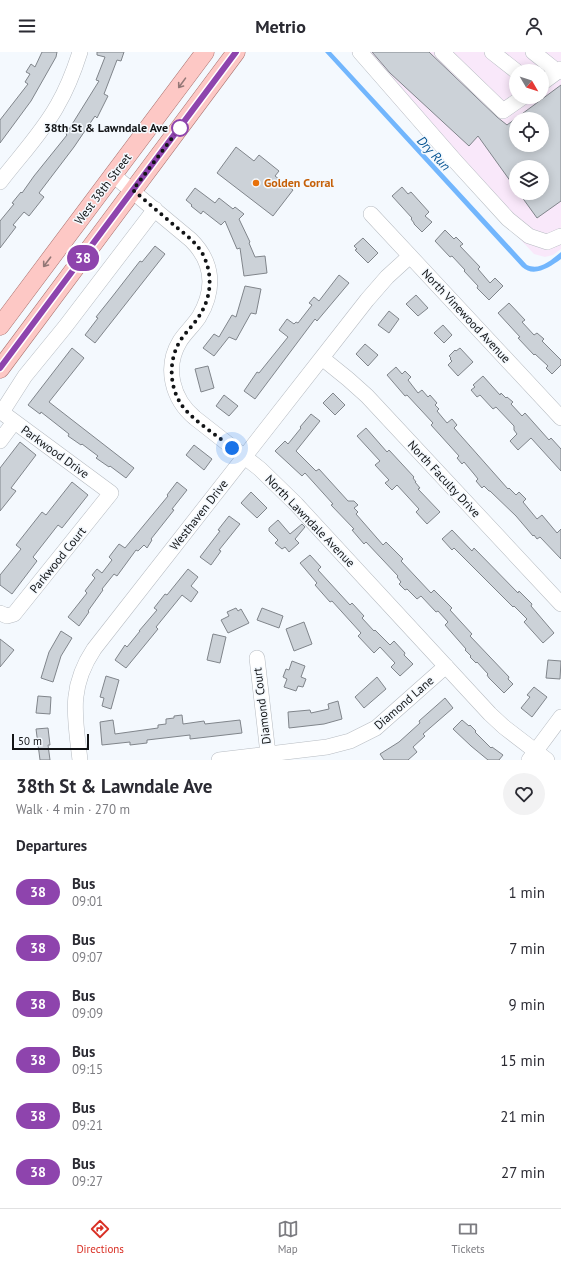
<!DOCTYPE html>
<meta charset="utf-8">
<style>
:root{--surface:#fff;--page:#f2f2f3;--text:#2b2b33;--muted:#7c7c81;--line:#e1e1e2;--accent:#d93025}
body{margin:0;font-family:"PT Sans",sans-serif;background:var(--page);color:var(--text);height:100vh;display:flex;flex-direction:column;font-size:15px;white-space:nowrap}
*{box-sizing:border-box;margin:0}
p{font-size:13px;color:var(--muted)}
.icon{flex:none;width:22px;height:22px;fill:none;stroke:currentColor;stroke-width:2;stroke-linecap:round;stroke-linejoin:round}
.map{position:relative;height:708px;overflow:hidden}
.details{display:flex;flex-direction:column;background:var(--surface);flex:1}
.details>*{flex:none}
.badge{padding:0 8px;border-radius:13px;font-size:14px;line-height:26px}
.needle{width:26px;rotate:129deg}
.controls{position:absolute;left:509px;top:12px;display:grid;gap:8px}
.controls a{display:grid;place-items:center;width:40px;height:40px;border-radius:50%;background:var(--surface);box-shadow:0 2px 10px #0003;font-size:20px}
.scale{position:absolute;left:12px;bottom:10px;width:77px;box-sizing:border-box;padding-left:4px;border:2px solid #121416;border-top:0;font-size:11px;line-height:14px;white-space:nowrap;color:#121416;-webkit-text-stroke:3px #f4f9fe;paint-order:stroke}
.you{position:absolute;width:20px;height:20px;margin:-10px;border:3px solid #fff;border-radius:50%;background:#1a73e8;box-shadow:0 0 0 6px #1a73e833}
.map>.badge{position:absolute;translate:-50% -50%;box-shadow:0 0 0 2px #fff}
h2{padding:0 16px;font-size:15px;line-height:36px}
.round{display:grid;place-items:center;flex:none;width:42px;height:42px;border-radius:21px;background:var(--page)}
.summary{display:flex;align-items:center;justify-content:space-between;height:68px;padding:0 16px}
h1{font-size:19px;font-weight:600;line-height:30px}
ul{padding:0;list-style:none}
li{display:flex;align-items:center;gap:12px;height:56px;padding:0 16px}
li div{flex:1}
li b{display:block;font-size:15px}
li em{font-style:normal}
li .badge{min-width:44px;font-weight:700;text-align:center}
header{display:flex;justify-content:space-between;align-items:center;height:52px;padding:0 16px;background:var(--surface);font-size:18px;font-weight:600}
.tabs{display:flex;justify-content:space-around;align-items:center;height:56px;border-top:1px solid var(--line);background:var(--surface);font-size:11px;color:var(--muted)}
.tabs a{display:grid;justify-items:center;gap:2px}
.tabs .selected{color:var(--accent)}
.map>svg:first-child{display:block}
.commercial{fill:#f9e8fa;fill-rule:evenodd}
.water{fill:#72b6fd}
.building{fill:#ccd2d8;stroke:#80858b;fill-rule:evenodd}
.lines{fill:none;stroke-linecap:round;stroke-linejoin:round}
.minor-casing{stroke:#b7bcc2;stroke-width:16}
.major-casing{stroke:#aa726f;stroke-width:19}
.minor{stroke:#fff;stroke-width:15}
.major{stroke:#fdc8c5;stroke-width:18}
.oneway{stroke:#937776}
.line-casing{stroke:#fff;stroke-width:9}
.line{stroke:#8e44ad;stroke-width:6}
.walk{stroke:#121416;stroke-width:4;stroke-dasharray:0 7.2}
.stop-dot{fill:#fff;stroke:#8e44ad;stroke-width:2}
.food-dot{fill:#e8710a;stroke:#f4f9fe;stroke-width:1.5}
.labels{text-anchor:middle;stroke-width:3;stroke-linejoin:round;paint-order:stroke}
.stop-label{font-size:12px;font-weight:bold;fill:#121416;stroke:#f4f9fe;text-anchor:end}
.food-label{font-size:12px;font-weight:bold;fill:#c56008;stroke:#f4f9fe;text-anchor:start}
.street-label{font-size:12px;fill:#121416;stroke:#f4f9fe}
.water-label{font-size:13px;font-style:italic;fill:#065493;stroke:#f4f9fe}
</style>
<header><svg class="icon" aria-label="menu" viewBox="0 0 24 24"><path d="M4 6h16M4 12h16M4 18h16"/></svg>Metrio<svg class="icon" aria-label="person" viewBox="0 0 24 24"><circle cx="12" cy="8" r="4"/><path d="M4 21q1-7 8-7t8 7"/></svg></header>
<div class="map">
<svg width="561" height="708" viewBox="0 0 561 708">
<rect width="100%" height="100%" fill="#f4f9fe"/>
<path class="commercial" d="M351,0H561V197L553,203L545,205L534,202L399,57ZM516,19H542V45H516ZM516,67H542V93H516ZM516,115H542V141H516Z"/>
<path class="water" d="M325,0H331L527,213C540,219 551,208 561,200V207C550,215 534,226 522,215Z"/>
<path class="building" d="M42,0H57L56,5L31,49L0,91V68L28,32L25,30L30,22L26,20L31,12L35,15Z
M97,0H124L121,9L117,8L104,42L108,44L97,66L95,64L74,95L39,141L44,145L29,164L24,160L13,173L16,175L0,196V169L14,152L12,151L21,140L22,141L34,124L67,83L66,82L99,29L96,28L105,5L97,3Z
M372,0H429L497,65L507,73L561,33V149L537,166L519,141H542V115H516V137L478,84L469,94L390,21ZM516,67H542V93H516Z
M236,95L254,109L259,103L279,119L275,124L293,138L273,164L217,121Z
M402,135L408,142L411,140L429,160L425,164L432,170L422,180L414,172V171L411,167L412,166L392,144Z
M195,136L215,151L219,146L233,157L235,155L244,162L239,167L250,190L249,191L255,205L265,204L267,221L244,224L240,196L237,197L225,169L221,173L203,159L201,162L191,154L192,153L186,148Z
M445,178L454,187L456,185L463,192L460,194L480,215L478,217L490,231L495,226L503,234L489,248L477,236L478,234L464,219L465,218L452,204L450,205L435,189Z
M363,186L378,201L368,211L355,198L357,197L354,194Z
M155,194L165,202L95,291L85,283L98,266L96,265L112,245L140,209L142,210Z
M339,223L349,231L317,269L315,267L255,347L244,339L257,320L259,321L288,285L279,278L287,267L294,272L296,270L298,271L312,253L309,251L314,245L319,249Z
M245,234L261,237L256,262L251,261L236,288L229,285L214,304L203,296L214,282L219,285L232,263L236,265Z
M416,243L428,256L418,264L406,252Z
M509,251L525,268L522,270L534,283L537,281L544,287L542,289L561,308V313L552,322L546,316L548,314L535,302L534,303L518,286L520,285L498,261Z
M389,259L399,267L389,281L378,273Z
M443,273L452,283L444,291L434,281Z
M365,292L378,303L368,314L356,302Z
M72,296L84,306L49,350L134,416L126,426L110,414L109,415L96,406L98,404L82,392L81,393L68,384L69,382L41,360L40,362L28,353Z
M460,296L473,310L458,324L448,313L452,309L450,307L451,306L449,304L455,298L456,299Z
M208,314L214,336L201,340L195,317Z
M396,315L402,322L405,319L411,325L408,328L418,341L422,338L428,345L430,343L437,351L435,353L439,357L437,359L447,371L452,367L457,373L454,376L508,437L509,436L516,443L519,440L526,447L523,450L537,467L542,463L557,481L561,477V507L540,485L537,487L534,483L533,484L516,464L490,439H489L484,434L482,436L476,429L478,427L474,422L464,410L462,412L457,406L459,404L431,373L433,371L407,343L405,344L387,323Z
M483,324L500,343L501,341L506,346L507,345L513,350L511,352L522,364L525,361L549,388L551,386L561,397V419L531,386L518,398L510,389L517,382L514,378V374L496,355L493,357L480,343L477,345L471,338L475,335L473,333Z
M333,341L345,353L335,363L323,351Z
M224,343L238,354L229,364L216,354Z
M311,362L320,369L296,399L316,419L319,417L348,449H354L358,453L354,456L358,460L356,462L383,493L386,490L403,507L401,509L431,541L434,538L452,556L450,558L472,582L470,584L509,625L508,627L513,632L504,641L489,626L487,623L488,622L477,610L476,611L470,605L471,604L465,598L466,597L445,573L448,570L438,559L436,560L421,544L417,547L407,537L405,538L399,532L401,530L397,525L398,524L366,490L364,492L352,478L354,477L331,453L333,452L305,421L302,424L275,399L285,389L288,392L301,376L300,375Z
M366,376L387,400L389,398L414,425L413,426L416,430H415L420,436L418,437L440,460L427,472L416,460L419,457L397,433L392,438L385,431L389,428L375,413L380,409L357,384Z
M20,390L36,403L11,436L16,439L0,459V416Z
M194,393L212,407L204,418L186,403Z
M72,430L88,443L62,476L58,473L33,505L37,509L12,542L0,533V523L21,497L16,493L42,460L46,463Z
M177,430L187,438L172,457L174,458L151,487L152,488L147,496L144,493L138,499L136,498L117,524L114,522L102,537L103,538L88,559L89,560L79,574L68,565L87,541L85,539L95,526L92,523L97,517L102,521L112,508L109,505L119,492L125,496L168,444L167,443Z
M251,440L267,456L257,466L241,451Z
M229,464L240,472L219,498L221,499L211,513L200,505L220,479L218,478Z
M278,468L290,482L302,472L305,475L295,487L299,491L289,500L285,495L282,497L275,491L278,488L269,479V476Z
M452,478L472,499L474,496L518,541L519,539L532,552L531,554L554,581L543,591L524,570L527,567L514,554L513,555L454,496L452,498L442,487Z
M310,503L321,515L318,518L350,553L352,551L364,564L362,566L374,579L375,578L390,593L394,589L405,601L404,603L413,612L400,624L391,615L395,611L380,595L374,601L358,584L361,581L332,549L330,550L315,533L317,531L300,511Z
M188,517L198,525L191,534L198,540L191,550L182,543L156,575L158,577L126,616L115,608L125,593L127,595L140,579H139L157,558L154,556L165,542L167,543Z
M236,556L238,559L241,557L249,571L228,581L221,568L229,564L227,560Z
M262,556L283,564L279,576L257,568Z
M304,570L312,592L294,599L286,577Z
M61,579L72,586L61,604L53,630L41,626L49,600Z
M213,582L226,585L220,611L207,608Z
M0,587L14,598L0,615Z
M548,608L561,609L560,627L546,626Z
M292,609L305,614L301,625L306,627L303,635L298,634L296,639L284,635L287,627L283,625L286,617L289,618Z
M106,624L119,628L111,657L102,654L104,646L100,645Z
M377,625L386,637L364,656L355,645Z
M534,635L547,645L532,665L521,656L530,645L527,643Z
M38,644L51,645L50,662L36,661Z
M445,646L453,656L423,682L425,684L413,695L417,700L408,708H384L380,702L399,690L420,671L419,669Z
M338,649L342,667L324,672L289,676L288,660L310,658L311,661L329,657L328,652Z
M182,663L183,672L204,669L205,672L240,668L242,681L190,687V683L147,688V691L130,693V690L102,693L100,670L113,668L115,682L158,676V673L166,672V667L174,666V664Z
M462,668L469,674L470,673L476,679L475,680L491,696L492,695L503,703L499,708H488L471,694L453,677Z
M48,676L50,693H48L50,708H40L36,677Z"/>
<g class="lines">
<defs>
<path id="minor" d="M360,0L456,110L508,167L529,184L547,190L561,184
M442,0L503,59L523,45
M492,0L516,19
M533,0L558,20
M542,31L561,17
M113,123L191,188C214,211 215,238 199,265C193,274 185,281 180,289C164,315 172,347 195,366L260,417L296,452L490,662L504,675L547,708
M0,130C19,105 42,81 57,54C67,37 74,19 80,0
M371,162L561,366
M322,306L348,327L367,344L561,552
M0,359L111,441L14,562L7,564L0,561
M2,360L25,324L65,275L155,157
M0,389L14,370
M257,606L268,702
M80,708C75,665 68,636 94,597L367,248L387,225L410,204
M219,708L327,695L350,689L376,676L446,614
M529,708L561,665"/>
<path id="major" d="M0,274L205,0
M0,317L236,0"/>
</defs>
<use href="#minor" class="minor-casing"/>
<use href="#major" class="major-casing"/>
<use href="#minor" class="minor"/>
<use href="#major" class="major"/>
</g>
<defs><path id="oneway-shaft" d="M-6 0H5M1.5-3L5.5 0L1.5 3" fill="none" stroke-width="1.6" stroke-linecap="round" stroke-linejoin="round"/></defs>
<g class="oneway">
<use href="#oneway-shaft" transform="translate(182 31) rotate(126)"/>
<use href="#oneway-shaft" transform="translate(47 210) rotate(127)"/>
</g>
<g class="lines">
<defs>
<path id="line" d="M0,316L236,0"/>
</defs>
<use href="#line" class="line-casing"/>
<use href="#line" class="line"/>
<path class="walk" d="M180,76L182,73L133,138C147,150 161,162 175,174C184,181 194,189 201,199C214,221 212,247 197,267C192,275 185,281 180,289C168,309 169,336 183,355C195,370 217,383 232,396"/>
</g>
<circle class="stop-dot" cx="180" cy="76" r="8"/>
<circle class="food-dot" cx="256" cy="131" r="4"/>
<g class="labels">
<g class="stop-label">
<text x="168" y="80">38th St &amp; Lawndale Ave</text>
</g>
<g class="food-label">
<text x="264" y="135">Golden Corral</text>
</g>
<g class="street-label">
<text transform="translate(103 137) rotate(-53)" y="4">West 38th Street</text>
<text transform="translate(466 264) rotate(47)" y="4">North Vinewood Avenue</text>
<text transform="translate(55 400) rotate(36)" y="4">Parkwood Drive</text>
<text transform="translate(444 427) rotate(47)" y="4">North Faculty Drive</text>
<text transform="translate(199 463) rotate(-52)" y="4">Westhaven Drive</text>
<text transform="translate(310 469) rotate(46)" y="4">North Lawndale Avenue</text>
<text transform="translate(58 508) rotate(-51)" y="4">Parkwood Court</text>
<text transform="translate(404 651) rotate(-41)" y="4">Diamond Lane</text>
<text transform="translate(262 654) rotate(-97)" y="4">Diamond Court</text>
</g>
<g class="water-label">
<text transform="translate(434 101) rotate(47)" y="5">Dry Run</text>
</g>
</g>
</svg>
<div class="controls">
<a><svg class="needle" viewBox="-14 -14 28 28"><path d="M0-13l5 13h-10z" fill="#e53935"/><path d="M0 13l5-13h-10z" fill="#7c7c81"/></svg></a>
<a><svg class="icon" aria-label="locate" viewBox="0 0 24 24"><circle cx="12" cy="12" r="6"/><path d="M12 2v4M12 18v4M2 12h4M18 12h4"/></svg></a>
<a><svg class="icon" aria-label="layers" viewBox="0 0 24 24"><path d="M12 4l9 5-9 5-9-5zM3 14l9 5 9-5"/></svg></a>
</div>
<div class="scale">50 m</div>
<div class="you" style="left:232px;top:396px"></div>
<b class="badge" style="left:83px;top:206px;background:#8e44ad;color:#fff">38</b>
</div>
<section class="details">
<div class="summary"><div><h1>38th St &amp; Lawndale Ave</h1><p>Walk · 4 min · 270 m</p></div><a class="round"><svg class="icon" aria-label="heart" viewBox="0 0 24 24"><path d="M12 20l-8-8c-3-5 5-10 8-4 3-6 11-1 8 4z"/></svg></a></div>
<h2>Departures</h2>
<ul>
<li><span class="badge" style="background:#8e44ad;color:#fff">38</span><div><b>Bus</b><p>09:01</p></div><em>1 min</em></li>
<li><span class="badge" style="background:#8e44ad;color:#fff">38</span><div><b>Bus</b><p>09:07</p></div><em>7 min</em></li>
<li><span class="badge" style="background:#8e44ad;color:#fff">38</span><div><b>Bus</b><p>09:09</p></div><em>9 min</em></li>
<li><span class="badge" style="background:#8e44ad;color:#fff">38</span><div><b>Bus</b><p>09:15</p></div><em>15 min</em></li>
<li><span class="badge" style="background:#8e44ad;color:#fff">38</span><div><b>Bus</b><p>09:21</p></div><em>21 min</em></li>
<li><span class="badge" style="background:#8e44ad;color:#fff">38</span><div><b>Bus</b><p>09:27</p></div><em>27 min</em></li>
</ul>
</section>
<nav class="tabs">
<a class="selected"><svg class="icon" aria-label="directions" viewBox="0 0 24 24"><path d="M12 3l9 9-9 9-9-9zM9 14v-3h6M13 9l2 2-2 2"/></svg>Directions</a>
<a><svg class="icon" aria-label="map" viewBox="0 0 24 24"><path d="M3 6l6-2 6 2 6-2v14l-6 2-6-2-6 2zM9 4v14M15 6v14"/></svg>Map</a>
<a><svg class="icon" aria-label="tickets" viewBox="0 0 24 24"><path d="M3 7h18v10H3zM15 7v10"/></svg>Tickets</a>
</nav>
